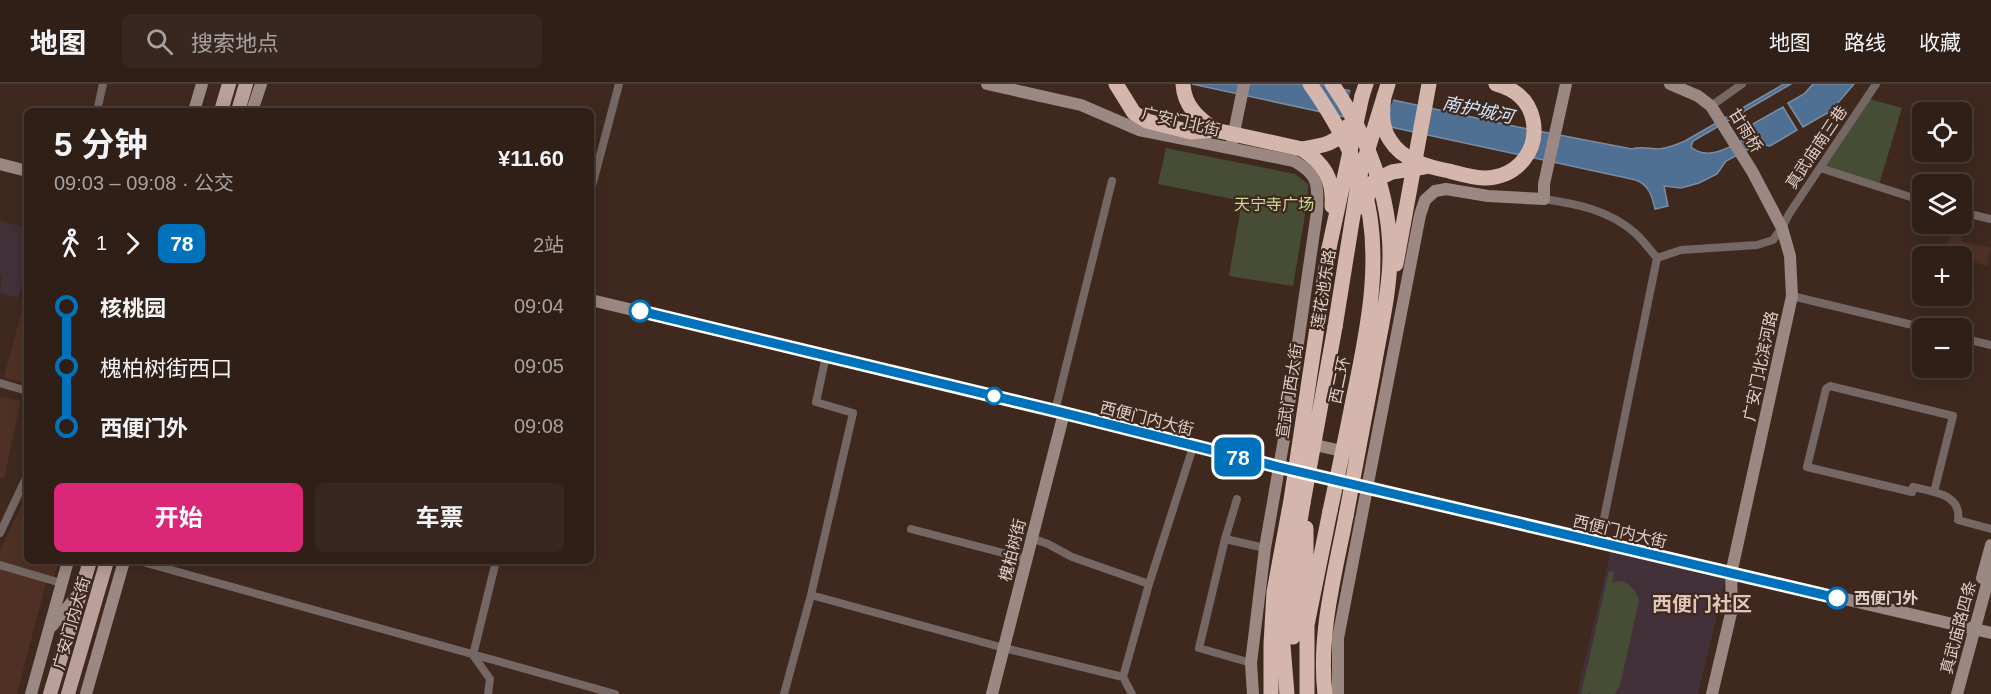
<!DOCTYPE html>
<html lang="zh">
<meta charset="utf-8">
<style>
:root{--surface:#2f1f17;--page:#372720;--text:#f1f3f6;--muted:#a7a2a1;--line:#4a3d36;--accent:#db2777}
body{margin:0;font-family:Arial,"Noto Sans SC",sans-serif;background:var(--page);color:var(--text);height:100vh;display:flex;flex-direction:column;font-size:22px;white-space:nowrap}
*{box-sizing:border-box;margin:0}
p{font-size:20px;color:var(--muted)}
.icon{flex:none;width:33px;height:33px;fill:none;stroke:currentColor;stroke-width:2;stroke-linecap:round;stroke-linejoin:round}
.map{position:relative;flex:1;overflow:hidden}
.side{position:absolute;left:24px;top:24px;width:570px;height:456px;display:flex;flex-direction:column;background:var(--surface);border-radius:9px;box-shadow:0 3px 15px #0003,0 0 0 2px var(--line)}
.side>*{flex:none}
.badge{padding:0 12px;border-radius:9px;font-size:21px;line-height:39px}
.fabs{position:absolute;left:1912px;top:18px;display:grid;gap:12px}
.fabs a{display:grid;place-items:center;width:60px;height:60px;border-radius:9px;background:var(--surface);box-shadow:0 3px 15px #0003,0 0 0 2px var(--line);font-size:30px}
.map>.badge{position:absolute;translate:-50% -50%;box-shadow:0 0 0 3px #fff}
.legs{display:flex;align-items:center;gap:9px;height:66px;padding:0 30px;font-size:20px}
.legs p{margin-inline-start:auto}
.summary{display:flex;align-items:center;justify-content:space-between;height:102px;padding:0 30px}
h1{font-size:33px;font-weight:700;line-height:45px}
.button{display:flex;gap:12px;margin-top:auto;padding:12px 30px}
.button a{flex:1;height:69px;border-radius:9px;background:var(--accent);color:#fff;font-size:24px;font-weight:700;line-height:69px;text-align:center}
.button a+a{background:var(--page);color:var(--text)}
ul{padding:0 30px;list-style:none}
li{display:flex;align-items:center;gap:21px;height:60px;font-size:22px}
li i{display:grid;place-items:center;width:9px;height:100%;margin:0 8px;background:currentColor}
li i::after{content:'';width:15px;height:15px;margin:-8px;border:4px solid;border-radius:50%;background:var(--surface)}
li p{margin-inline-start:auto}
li:first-child i{background:linear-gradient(#0000 50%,currentColor 0)}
li:last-child i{background:linear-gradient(currentColor 50%,#0000 0)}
header{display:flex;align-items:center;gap:36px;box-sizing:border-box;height:84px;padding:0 30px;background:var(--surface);border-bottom:2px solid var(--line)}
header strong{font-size:28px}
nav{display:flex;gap:33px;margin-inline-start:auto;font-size:21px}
.search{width:420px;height:54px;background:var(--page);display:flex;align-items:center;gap:15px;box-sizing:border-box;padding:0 21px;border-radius:9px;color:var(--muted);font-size:22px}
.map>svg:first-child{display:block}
.built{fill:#4e3124}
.education{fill:#43313a}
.green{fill:#474d35}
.water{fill:#4f7092;stroke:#7a8ca2;stroke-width:1.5}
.pier{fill:#3f291f}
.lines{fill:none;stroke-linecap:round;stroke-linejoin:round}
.street{stroke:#756864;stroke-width:8}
.secondary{stroke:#9b8882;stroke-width:12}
.primary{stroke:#b9a098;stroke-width:14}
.highway{stroke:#d4b6ad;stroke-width:15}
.highway-bridge{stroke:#d4b6ad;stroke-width:15}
.line-1-casing{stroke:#fff;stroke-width:14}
.line-1{stroke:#0072bc;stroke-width:9}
.stop-1-dot{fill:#fff;stroke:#0072bc;stroke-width:3}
.labels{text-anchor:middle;stroke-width:4.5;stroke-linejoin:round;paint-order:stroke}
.street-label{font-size:16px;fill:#ddcec7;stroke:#3f291f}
.park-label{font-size:16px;fill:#c9d992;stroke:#3f291f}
.stop-label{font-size:16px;font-weight:bold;fill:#ddcec7;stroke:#3f291f;text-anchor:start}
.water-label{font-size:18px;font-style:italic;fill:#d0e5fb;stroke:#3f291f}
.quarter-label{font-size:20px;font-weight:bold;fill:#e2c5b8;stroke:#3f291f}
</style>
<header>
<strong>地图</strong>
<div class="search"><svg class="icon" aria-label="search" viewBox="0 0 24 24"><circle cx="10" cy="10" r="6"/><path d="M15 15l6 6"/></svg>搜索地点</div>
<nav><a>地图</a><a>路线</a><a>收藏</a></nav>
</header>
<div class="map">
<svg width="1991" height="610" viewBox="0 0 1991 610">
<rect width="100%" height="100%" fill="#3f291f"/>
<path class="built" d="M1952,141L1964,144L1961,157L1991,164L1988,182L1962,175V172H1955L1957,166L1947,163Z
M27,208V300L4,293Z
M0,313L21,317L4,394H0Z
M27,410V477H59L54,494L0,478V467Z
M0,485L46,498L17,610H0Z"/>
<path class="education" d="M0,137L27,144V182L18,214L0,209L2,191L0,190Z
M1611,466L1726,493L1698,610H1577Z"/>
<path class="green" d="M1866,14L1902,24L1878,104L1820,84Z
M1166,64L1295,90L1308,100V113L1293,202L1229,192L1242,117L1158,100Z
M1609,487L1614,488L1612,499C1626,493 1635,504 1639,517L1620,601L1615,610H1591L1589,608L1588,610H1581Z"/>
<path class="water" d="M1192,0H1319L1518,43L1632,65C1641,62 1650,65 1659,65C1668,64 1676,61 1685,57L1784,0H1791L1693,57L1691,63C1709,79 1735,60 1752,51L1753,40L1783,23L1797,46L1770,62L1758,60L1726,77L1717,90L1699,99L1681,104L1664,102L1668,122L1655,125C1652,112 1649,101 1636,96Z
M1813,0H1854L1831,27L1803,43L1788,19L1804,10Z"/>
<path class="pier" d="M1351,4L1394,13L1383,44L1345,36Z"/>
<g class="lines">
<path class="street" d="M1711,22L1742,0
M97,27L103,0
M1820,84L1923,117
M591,106L619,0
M1544,115C1577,120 1609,126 1635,149C1643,156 1650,166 1657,174
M1962,128L1991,135
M1657,174L1681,166L1757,161L1773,156L1782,144L1789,130L1876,0
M1792,212L1925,244
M1962,254L1991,261
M0,299L27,307
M1055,327L1112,97
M1913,403C1933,408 1962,410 1958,436L1991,445
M1912,408L1807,383L1826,305L1830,302L1953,332L1934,408
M1237,415L1225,455L1199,564L1251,579
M911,445L1026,475
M0,449L27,392
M1031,454L1048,460L1072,473L1149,500
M1225,455L1265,464
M1599,459L1657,174
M139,477L615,610
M0,481L61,499
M811,511L1004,564L1123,593
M488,610L490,595L473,571L496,477
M784,610L811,511L853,329L816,318L826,272
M1132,610L1123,593L1149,500L1193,363"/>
<path class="secondary" d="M987,0L1081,21L1139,46L1294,77C1319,91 1318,100 1317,128L1284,355L1265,464L1251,579L1253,610
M1670,0L1698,12L1711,22L1752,87L1782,144L1790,172L1792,212L1731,490L1732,525L1712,610
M194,27L202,0
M252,27L261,0
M1232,58L1244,0
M0,80L27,87
M591,216L1051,326L1367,404L1991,549
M1306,359L1351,369
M1982,494L1991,461
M52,542L81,507
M31,610L68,477
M86,610L124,477
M992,610L1064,329
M1338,610V554L1420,131L1425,116L1435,107L1446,105L1488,112L1544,115V100L1566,0
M1957,610L1991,485"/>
<path class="primary" d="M221,27L229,0
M238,27L246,0
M50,610L90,477
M68,610L107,477"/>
<path class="highway" d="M1116,0L1134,29L1147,37L1191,48L1215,46
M1183,0C1184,22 1198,34 1215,46
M1384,12C1382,27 1381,43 1390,56C1402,76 1428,83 1449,87C1461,90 1474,94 1485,94C1517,93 1539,67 1533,36C1529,16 1515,5 1496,0
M1302,65C1323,79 1334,94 1332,122
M1302,65C1321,62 1338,60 1348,42
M1363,123L1375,96L1392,88L1424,83
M1329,164L1362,12
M1335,243L1359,94L1388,0
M1293,553L1306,482V444
M1287,610L1283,561L1287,516L1303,419
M1307,610V541L1330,427
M1325,610C1318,551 1335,489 1346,432"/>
<path class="highway-bridge" d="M1310,0C1331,30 1349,60 1361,96C1385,165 1368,246 1353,316C1346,353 1338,390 1330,427
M1332,0C1367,50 1391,113 1390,175C1389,213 1379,251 1373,288C1364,336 1355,384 1346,432
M1362,12L1366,0
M1215,46L1302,65
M1396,180L1429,0
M1303,419L1335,243
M1271,610V560L1274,508L1291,416L1329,164"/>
</g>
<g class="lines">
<defs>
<path id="line-1" d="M640,227L1064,329L1279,383L1837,514"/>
</defs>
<use href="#line-1" class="line-1-casing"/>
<use href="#line-1" class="line-1"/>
</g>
<g class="stop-1-dot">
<circle cx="640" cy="227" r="10"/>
<circle cx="994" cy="312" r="8"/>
<circle cx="1837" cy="514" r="10"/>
</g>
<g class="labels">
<g class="street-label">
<text transform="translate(1181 37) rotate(13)" y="6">广安门北街</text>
<text transform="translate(1746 46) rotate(58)" y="6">甘雨桥</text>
<text transform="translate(1816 63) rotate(-56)" y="6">真武庙南三巷</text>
<text transform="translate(1323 205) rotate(-81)" y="6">莲花池东路</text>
<text transform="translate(1760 282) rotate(-78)" y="6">广安门北滨河路</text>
<text transform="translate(1339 296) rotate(-78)" y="6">西二环</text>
<text transform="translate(1289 307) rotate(-81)" y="6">宣武门西大街</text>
<text transform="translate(1147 334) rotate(14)" y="6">西便门内大街</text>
<text transform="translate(1620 447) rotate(13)" y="6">西便门内大街</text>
<text transform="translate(1012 466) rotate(-76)" y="6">槐柏树街</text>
<text transform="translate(71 539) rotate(-74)" y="6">广安门内大街</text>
<text transform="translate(1958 543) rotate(-75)" y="6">真武庙路四条</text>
</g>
<g class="park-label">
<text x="1274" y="126">天宁寺广场</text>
</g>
<g class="stop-label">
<text x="1854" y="520">西便门外</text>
</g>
<g class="water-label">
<text transform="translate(1478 26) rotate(12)" y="6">南护城河</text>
</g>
<g class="quarter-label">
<text x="1702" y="527">西便门社区</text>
</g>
</g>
</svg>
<div class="fabs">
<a><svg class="icon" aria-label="locate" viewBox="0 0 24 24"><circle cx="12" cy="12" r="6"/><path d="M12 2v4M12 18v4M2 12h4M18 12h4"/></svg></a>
<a><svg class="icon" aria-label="layers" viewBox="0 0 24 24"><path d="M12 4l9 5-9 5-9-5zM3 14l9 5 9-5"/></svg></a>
<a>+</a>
<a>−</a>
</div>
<b class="badge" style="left:1238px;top:373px;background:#0072bc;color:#fff">78</b>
<section class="side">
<div class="summary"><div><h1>5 分钟</h1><p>09:03 – 09:08 · 公交</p></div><b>¥11.60</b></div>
<div class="legs"><svg class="icon" aria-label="walk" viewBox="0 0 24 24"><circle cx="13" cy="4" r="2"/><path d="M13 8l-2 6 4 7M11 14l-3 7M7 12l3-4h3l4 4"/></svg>1<svg class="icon" aria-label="forward" viewBox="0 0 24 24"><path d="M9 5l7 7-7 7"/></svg><b class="badge" style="background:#0072bc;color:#fff">78</b><p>2站</p></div>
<ul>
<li><i style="color:#0072bc"></i><b>核桃园</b><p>09:04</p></li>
<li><i style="color:#0072bc"></i><span>槐柏树街西口</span><p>09:05</p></li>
<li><i style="color:#0072bc"></i><b>西便门外</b><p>09:08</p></li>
</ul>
<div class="button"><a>开始</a><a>车票</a></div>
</section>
</div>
